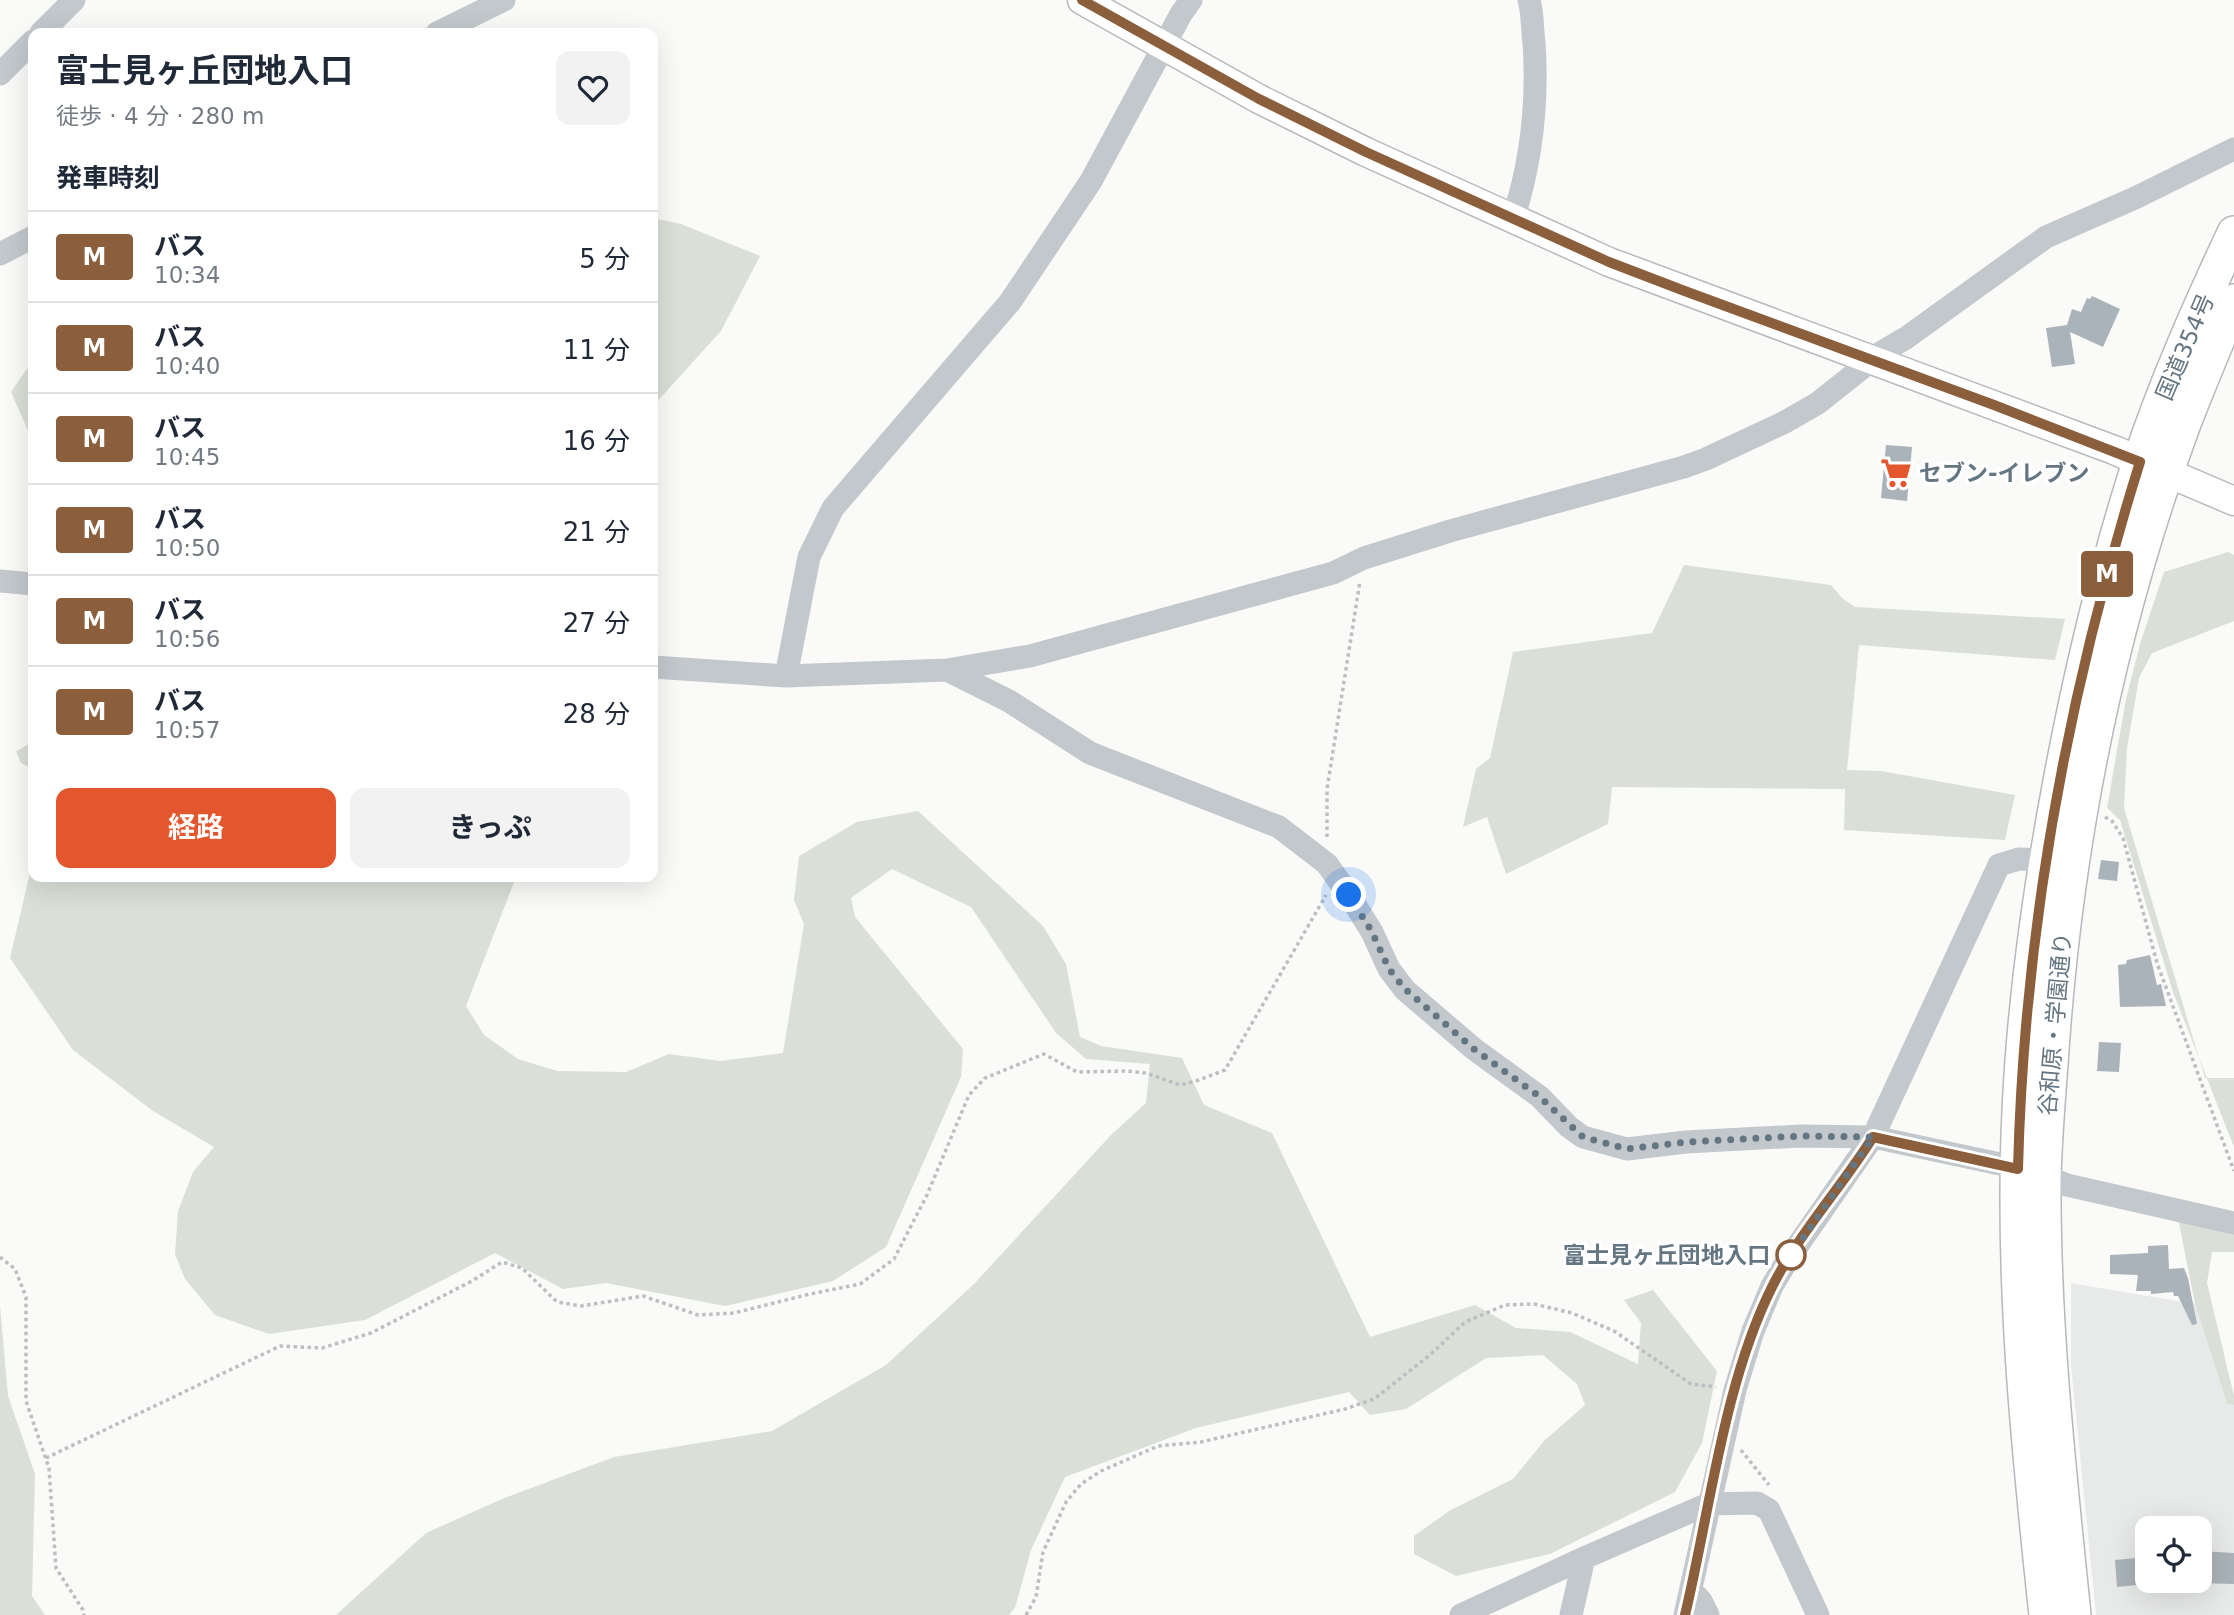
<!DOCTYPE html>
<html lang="ja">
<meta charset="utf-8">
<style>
:root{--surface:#fff;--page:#f2f2f3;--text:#1f2937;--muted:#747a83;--line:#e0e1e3;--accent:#e4572e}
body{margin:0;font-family:"DejaVu Sans","Noto Sans JP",sans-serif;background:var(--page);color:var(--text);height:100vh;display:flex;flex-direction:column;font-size:26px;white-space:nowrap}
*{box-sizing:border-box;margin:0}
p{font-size:23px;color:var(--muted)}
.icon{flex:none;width:38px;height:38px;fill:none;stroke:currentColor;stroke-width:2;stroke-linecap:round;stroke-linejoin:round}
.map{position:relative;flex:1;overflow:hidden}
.sheet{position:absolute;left:28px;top:28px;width:630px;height:854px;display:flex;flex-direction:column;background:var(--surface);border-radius:14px;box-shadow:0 7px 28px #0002}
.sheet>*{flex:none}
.badge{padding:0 14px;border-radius:5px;font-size:24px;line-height:46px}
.tools{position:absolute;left:2135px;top:1516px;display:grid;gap:14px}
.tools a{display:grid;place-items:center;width:77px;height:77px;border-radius:14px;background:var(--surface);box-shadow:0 7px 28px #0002;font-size:35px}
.you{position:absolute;width:35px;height:35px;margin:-18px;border:5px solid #fff;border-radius:50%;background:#1a73e8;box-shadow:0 0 0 10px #1a73e833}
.map>.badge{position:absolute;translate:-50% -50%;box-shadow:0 0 0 4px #fff}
h2{padding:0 28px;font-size:26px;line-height:63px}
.round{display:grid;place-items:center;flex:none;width:74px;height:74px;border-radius:14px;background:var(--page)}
.head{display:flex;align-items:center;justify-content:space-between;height:119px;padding:0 28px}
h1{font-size:33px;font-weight:700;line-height:52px}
.button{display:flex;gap:14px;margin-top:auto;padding:14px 28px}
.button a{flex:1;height:80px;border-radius:14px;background:var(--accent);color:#fff;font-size:28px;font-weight:700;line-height:80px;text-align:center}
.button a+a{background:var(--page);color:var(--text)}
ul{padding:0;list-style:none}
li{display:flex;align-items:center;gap:21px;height:91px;padding:0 28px;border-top:2px solid var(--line)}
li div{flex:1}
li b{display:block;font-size:26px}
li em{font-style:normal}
li .badge{min-width:77px;font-weight:700;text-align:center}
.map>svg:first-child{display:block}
.built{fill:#e8e9e9;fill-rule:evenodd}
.green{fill:#dadfd7}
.building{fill:#aab3b9}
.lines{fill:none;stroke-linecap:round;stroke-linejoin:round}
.major-casing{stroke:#b5babe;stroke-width:31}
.highway-casing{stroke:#b4b9bd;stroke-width:36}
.path{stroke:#bbbfc2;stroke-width:3.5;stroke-dasharray:3.5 3.5;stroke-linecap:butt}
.minor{stroke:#c3c8cc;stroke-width:23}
.major{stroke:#fff;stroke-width:28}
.highway{stroke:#fff;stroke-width:33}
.line-casing{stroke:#fff;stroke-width:16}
.line{stroke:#8b5e3c;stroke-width:10}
.walk{stroke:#657683;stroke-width:7;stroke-dasharray:0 12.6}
.stop-dot{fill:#fff;stroke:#8b5e3c;stroke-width:3.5}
.labels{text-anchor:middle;stroke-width:7;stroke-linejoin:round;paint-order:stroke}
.street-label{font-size:23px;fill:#657683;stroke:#fff}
.poi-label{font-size:23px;font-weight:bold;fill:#657683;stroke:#fff;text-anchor:start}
.stop-label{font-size:23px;font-weight:bold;fill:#657683;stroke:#fff;text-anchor:end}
</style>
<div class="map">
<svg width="2234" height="1615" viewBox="0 0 2234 1615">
<rect width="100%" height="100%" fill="#fafaf8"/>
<path class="built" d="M2071,1283L2195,1304L2227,1404L2234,1405V1615H2096L2071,1365ZM2147,1528H2200V1580H2147Z"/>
<path class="green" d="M657,219L681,224L760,256L721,331L653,406V223Z
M33,360V442L11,392Z
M2228,552L2234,555V621L2152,653L2139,678L2127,748L2124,808L2205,1078H2234V1147L2173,992L2120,820L2107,808L2126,699L2140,644L2164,572Z
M1684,565L1831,585L1842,598L1855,607L2065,619L2055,660L1859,645L1847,770L1881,771L2015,795L2005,840L1844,830L1845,789L1612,787L1608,824L1506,874L1487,817L1463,827L1476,769L1490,758L1513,652L1652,633Z
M33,742V769L21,763L16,751Z
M918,811L1043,926L1066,964L1080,1037L1101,1046L1182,1058L1204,1105L1272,1133L1370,1337L1475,1305L1516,1328L1570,1332L1638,1364L1641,1323L1624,1300L1653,1290L1717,1371L1702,1443L1675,1492L1550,1554L1456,1576L1414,1554V1536L1449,1511L1513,1479L1544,1441L1585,1405L1577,1384L1543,1355L1486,1358L1406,1409L1370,1415L1349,1392L1196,1428L1065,1477L1031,1550L1015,1608L1009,1615H336L426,1533L502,1499L614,1457L772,1431L886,1365L974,1284L1111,1135L1146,1103L1150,1064L1086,1059L1056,1033L971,907L892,869L851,898L855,917L963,1049L961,1077L886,1247L833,1281L725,1306L606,1283L563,1289L495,1253L365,1320L269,1334L215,1315L185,1279L175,1254L178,1211L193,1172L214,1147L153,1111L73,1050L10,958L30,873L33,869V877H516L466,1006L484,1035L518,1059L557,1071L626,1072L669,1054L720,1061L783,1053L804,924L794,900L799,856L857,822Z
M2178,1218L2234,1228V1252H2212L2207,1283L2234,1396V1405L2227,1404L2195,1304Z
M0,1306L8,1396L35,1474L32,1596L45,1615H0Z"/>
<path class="building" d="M2092,296L2120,309L2103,347L2070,332L2075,364L2052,367L2046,328L2067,325L2072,309L2081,312L2087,298L2090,299Z
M1886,445L1912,447L1907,501L1881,498Z
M2101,860L2119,862L2117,881L2098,879Z
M2150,955L2157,985L2161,984L2166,1006L2120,1007L2118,965L2126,964L2127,960Z
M2099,1042L2121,1043L2119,1072L2097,1071Z
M2168,1245L2169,1269L2184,1268L2188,1278L2197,1324L2192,1325L2178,1296H2174L2173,1292L2151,1294V1291H2136L2138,1275L2110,1274V1255L2148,1253V1246Z
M2200,1551L2234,1553V1584L2200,1583Z
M2147,1557V1584L2117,1587L2115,1560Z"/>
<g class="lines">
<defs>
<path id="major" d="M1082,0L1259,99L1366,152L1609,262L2114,450L2234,501"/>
<path id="highway" d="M2046,1615C2028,1447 2011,1280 2019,1111C2024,1002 2039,894 2059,787C2079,678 2105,569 2139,463C2165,384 2199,308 2234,233
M2074,1615C2059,1469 2043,1325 2044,1178C2045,1140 2048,1102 2051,1064C2065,847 2108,630 2183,426C2199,384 2217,342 2234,301"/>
</defs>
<use href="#major" class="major-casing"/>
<use href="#highway" class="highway-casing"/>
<path class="path" d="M2105,817L2112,821L2123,838L2157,963L2234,1171
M1327,837V789L1360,581
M0,1257L15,1269L26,1297V1401L49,1468L56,1568L83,1610L84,1615
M1741,1450L1769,1485
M46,1458L280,1346L322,1348L371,1333L472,1281L502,1262L522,1268L557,1302L581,1306L643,1296L698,1315L734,1313L810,1294L860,1284L894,1259L927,1195L969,1095L985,1078L1044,1054L1077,1072L1126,1071L1146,1073L1180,1085L1196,1081L1225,1070L1326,895
M1026,1615L1036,1597L1043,1552L1066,1502L1081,1484L1101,1471L1158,1446L1201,1442L1345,1409L1374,1399L1430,1355L1465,1322L1505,1305L1534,1304L1572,1313L1614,1331L1691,1384L1716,1387"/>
<path class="minor" d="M41,33L74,0
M437,33L504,0
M0,74L33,41
M1513,219C1531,163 1538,102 1534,43C1532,29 1533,14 1529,0
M0,254L33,237
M0,581L33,584
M653,667L786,676L947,670L1030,656L1333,573L1364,558L1450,531L1684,467L1706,459L1785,422L1818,403L1882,352L1906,338L2046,237L2135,198L2234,149
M947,670L1009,701L1090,753L1279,827L1327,864L1349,895L1372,932L1389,969L1405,990L1474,1049L1540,1097L1569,1127L1583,1137L1627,1149L1686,1142L1801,1136L1873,1137L2000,1164L2044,1176L2067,1185L2234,1223
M786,676L809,557L833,508L1010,302L1091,181L1181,14L1191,0
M1691,1590L1701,1601L1708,1615
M1461,1615L1584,1558L1708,1504L1757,1503L1769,1510L1818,1615
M1571,1615L1584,1558
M1685,1615L1735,1390L1753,1331L1772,1286L1789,1258L1873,1137L1999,865L2019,859L2045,860"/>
<use href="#major" class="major"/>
<use href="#highway" class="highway"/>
</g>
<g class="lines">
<defs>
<path id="line" d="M1082,0L1259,99L1366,152L1609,262L1682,290L1994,405L2140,462C2068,692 2024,928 2018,1169L1873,1137C1841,1188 1799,1233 1772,1287C1724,1383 1710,1510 1685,1615"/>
</defs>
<use href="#line" class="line-casing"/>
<use href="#line" class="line"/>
<path class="walk" d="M1349,895L1372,932L1389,969L1405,989L1474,1049L1540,1097L1583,1137L1627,1149L1686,1142L1801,1136L1873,1137L1789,1258L1791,1255"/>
</g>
<defs>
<symbol id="supermarket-bare" viewBox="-9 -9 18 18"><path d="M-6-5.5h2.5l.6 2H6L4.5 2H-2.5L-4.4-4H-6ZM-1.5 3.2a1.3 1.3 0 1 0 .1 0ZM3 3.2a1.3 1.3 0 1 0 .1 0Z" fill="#e4572e" stroke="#fff" stroke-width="2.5" paint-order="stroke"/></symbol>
</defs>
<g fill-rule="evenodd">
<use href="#supermarket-bare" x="1874" y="451" width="44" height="44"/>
</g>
<circle class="stop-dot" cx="1791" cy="1255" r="14"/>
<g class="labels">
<g class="street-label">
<text transform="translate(2185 347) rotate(-67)" y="8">国道354号</text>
<text transform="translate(2055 1024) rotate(-85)" y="8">谷和原・学園通り</text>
</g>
<g class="poi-label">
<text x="1919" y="481">セブン-イレブン</text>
</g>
<g class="stop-label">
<text x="1770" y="1263">富士見ヶ丘団地入口</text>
</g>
</g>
</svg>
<div class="tools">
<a><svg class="icon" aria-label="locate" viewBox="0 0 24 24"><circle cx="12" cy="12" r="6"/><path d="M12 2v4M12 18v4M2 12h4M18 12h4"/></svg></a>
</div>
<div class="you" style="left:1349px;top:895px"></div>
<b class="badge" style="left:2107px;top:574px;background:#8b5e3c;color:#fff">M</b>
<section class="sheet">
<div class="head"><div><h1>富士見ヶ丘団地入口</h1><p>徒歩 · 4 分 · 280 m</p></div><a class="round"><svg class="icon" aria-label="heart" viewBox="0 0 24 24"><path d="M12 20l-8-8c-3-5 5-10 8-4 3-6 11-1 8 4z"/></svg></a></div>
<h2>発車時刻</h2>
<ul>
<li><span class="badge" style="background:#8b5e3c;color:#fff">M</span><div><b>バス</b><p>10:34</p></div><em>5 分</em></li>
<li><span class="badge" style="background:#8b5e3c;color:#fff">M</span><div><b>バス</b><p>10:40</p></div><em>11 分</em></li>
<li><span class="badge" style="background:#8b5e3c;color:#fff">M</span><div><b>バス</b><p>10:45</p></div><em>16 分</em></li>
<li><span class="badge" style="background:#8b5e3c;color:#fff">M</span><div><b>バス</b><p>10:50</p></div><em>21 分</em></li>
<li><span class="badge" style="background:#8b5e3c;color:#fff">M</span><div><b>バス</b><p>10:56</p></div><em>27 分</em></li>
<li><span class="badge" style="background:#8b5e3c;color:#fff">M</span><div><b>バス</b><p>10:57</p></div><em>28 分</em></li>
</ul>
<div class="button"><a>経路</a><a>きっぷ</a></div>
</section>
</div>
